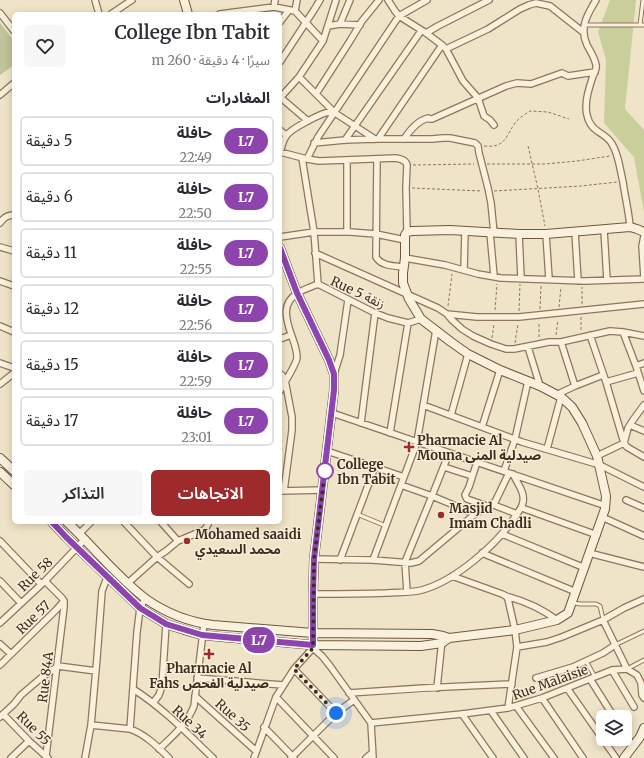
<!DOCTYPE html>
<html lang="ar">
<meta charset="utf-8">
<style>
:root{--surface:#fff;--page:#f7f7f7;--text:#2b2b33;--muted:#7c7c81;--line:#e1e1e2;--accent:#9e2a2b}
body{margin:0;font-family:Merriweather,"Noto Sans Arabic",serif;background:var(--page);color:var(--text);direction:rtl;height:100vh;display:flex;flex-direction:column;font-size:15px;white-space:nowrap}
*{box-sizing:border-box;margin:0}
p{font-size:13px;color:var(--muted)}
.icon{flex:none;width:22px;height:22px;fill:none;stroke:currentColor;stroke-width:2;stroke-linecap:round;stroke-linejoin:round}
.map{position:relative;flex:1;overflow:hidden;direction:ltr}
.drawer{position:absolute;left:12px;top:12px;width:270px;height:512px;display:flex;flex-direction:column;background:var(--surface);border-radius:6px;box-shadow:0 2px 10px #0003;direction:rtl}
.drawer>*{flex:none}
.badge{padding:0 8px;border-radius:13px;font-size:14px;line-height:26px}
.fabs{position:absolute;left:596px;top:710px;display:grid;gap:8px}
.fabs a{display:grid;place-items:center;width:36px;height:36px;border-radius:6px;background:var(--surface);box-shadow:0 2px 10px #0003;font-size:20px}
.you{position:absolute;width:20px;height:20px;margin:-10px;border:3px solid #fff;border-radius:50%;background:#1a73e8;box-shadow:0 0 0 6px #1a73e833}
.map>.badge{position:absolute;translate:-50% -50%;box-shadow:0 0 0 2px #fff}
h2{padding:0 12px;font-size:15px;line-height:36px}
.round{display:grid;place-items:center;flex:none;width:42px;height:42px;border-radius:6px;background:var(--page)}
.overview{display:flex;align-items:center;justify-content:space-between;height:68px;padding:0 12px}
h1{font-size:19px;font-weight:600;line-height:30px}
.button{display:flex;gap:8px;margin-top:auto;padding:8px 12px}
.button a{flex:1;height:46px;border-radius:6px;background:var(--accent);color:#fff;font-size:16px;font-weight:600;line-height:46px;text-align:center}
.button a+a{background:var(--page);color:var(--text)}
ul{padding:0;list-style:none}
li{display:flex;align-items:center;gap:12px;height:50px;margin:0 8px 6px;padding:0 4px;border:2px solid var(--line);border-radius:6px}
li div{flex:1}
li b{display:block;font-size:15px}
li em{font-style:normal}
li .badge{min-width:44px;font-weight:700;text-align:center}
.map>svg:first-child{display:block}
.green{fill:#c9cf9b}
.cemetery{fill:#bfc49a}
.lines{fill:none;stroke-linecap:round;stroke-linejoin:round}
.lane-casing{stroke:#8d765c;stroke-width:5}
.street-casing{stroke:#8d765c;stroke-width:8}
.secondary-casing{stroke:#6f573f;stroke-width:10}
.path{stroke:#8d765c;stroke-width:1;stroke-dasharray:3 2;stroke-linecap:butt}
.lane{stroke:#faf1dc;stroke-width:3}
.street{stroke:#faf1dc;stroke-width:5.5}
.secondary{stroke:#faf1dc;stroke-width:8}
.line-casing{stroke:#fff;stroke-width:9}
.line{stroke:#8e44ad;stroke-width:6}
.walk{stroke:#3d2e20;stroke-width:4;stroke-dasharray:0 7.2}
.poi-dot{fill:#9e2a2b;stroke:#f7eed8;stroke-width:1.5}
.stop-dot{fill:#fff;stroke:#8e44ad;stroke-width:2}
.labels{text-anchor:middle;stroke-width:3;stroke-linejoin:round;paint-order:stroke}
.street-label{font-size:13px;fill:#3d2e20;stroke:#f7eed8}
.poi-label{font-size:13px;font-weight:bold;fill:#3d2e20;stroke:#f7eed8;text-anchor:start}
.stop-label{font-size:13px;font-weight:bold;fill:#3d2e20;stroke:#f7eed8;text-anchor:start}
</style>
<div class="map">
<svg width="644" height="758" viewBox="0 0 644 758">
<rect width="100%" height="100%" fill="#f0e4c8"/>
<path class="green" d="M610,0H636L625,109L644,130V212L634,157L604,123L606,60L598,32Z"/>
<path class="cemetery" d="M0,23L14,41V65L0,75Z"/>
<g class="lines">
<defs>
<path id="lane" d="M585,25H644
M640,25L643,0
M357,514L386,526
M572,603L581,604H596L600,606L603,619
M615,645L644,631
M586,661L595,677
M627,669L644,660"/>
<path id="street" d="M95,0L99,14
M388,0L395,11L399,16L426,33L442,45L446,49L463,81L478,98L484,116L490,120L494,125
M596,0C587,15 579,28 587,45C590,51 595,58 596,65C597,69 595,72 593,76C589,88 584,103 587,115C591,134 605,131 612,144C619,155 620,170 623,182C625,197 629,212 630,227
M274,7L275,0
M295,11L297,0
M0,13L14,31
M111,14L132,0
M220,14L274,7L295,11L323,41
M280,22L289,10
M340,24L350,0
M328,26L340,24L360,25
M426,33L438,26L489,0
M446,49L488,29L520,9L529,5L536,3L550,6L583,32
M280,62L314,10L320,0
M299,77L335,113L375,139
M316,94L350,41L362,21L379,0
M0,95L14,83
M280,97L308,121
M280,98L299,77L323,41L336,0
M280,130L286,135
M378,139L442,45
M404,139C410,130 417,121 428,118L430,119H432L506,86L517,83L531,84L562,73L568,76L595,72
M345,140L421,31
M314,143L345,140L375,139H432L443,138H450L475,143L478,146L479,153L488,188L491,203L494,233
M280,152L307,159L319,161L396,158C401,159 406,160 407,165L406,188L407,232
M280,152C282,147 283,139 287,135C292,128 317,116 325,113C328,112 331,113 335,113
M302,158L314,232L318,284
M307,159L318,137L399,16L427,0
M377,159L376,257C381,266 394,266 404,267
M0,223C3,218 8,215 14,215
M604,230L607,280
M347,232V160
M575,232L578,281
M490,233L494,276
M519,234L521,278
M546,234L549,279
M644,236L642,246L644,277
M280,237L314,232H350L376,234L405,240
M0,247L14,251
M315,253L438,308L447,314L451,319L462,329L473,336L491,344L506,349H514L549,342H561L610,331L623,332L644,336
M405,258L445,265L478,274L501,278L585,281L644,279
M464,270L465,231
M0,281L14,286
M447,314L477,317H519L644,304
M0,326L14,332
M623,332L636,366L644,391
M590,335L606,382L624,443L627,447L644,457
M280,339L291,335
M561,342L575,386
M528,347L540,386
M0,363L14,368
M636,366L644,363
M280,374L282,375L285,380L292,417V430L284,491
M334,374L340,355L348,300
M606,382L638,373
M0,384L14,373
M280,391C284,383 296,365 297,358C297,349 294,342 291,334C286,319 281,303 298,293C304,289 311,287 318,284L375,313L388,318L408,323L421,319
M556,395L575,386L603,375
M423,405L522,442L600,465L644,487
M332,413L606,506
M451,415L468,354
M361,423L375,313
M630,425L644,431
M482,427L500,370
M390,433L408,323
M547,449L561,397
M327,451L404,477
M597,456L624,443L628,428L633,420L644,405
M477,462L469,487L465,495L467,499L487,506
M444,467L472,476
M504,471L515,439L528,381
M401,485L432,496L475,514
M280,491L323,490
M626,500L644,508
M491,504L517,514
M522,508L597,535
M602,517L644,536
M124,522L157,557L189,584
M161,522L178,541
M79,534L91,522
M502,534L585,568
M0,541L41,584
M482,553L576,592
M589,553L644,567
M314,559L373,560L411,563L419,561L475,514L495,502L509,473
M340,560L375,467
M373,560L417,442L436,330
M452,576L502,594L506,596L508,599L515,630L517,647L508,708
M0,581L21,603
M45,581L62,598L64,601V607L46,756
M128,583L157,557L166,551L178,541L204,530L206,528L209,522
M407,592L405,562L432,496L449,453
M313,594C337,594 362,594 386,593C398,592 411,593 422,590C455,581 498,544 516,515C519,511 522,508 523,502C525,492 517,483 513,474
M506,596C525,601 541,608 557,620
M603,620L627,669
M0,623L45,581L85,539
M0,644L11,654
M517,647L547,642L562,637L603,620L624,608L644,599
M313,648L322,656L330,666L371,723
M0,665L56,610L64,601
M294,669L336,713
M612,670L634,707
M197,678L283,685
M536,678L573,667L603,653L615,645
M590,679L614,717
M437,688L442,640
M567,688L616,758
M133,689C163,708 188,734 213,758
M349,693C403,689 457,686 512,684
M195,696L256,751
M276,697L334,758
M542,698L583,758
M153,703L159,695L162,686L166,624
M516,706L554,758
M491,711L524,758
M3,714L29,741L48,758
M462,714L493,758
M0,717L14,704L21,695L41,678L58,666L96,671
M371,723L462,714L508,708L542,698L612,670L627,669L637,675L641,683L642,695L644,698
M371,723L373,758
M91,725L130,729C145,734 158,747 169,758
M264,727L294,758
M130,729L137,632L140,608L145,599
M625,734L633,746
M159,749C173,736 187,724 194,706L204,624
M11,758L29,741
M85,758L91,725L97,658L102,591L108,575
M254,758L276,697L294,669L313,648V645
M291,758L336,713L354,700
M366,758L372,753"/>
<path id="secondary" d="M184,0L188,14
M280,248L297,293L329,360L334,374V390L314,559L313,594V645
M0,458L14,471
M0,472L14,485
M52,522L66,537L140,608L166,624L191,632L202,635L222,637L313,645L421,646L442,643L449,638L515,630L557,620L568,613L605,509L606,496L597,456L582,423L572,407L561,397L540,386L500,370L468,354L451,342L421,319L409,299L403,283V273L405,258V235L407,232L412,231L450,230L519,234H546L630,227L637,229L644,232
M67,522C83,537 98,554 114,570C124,580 134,590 146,599C166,613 189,622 213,625L313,633L432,634L443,636L449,638
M624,758L640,737L644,728"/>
</defs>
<use href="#lane" class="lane-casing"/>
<use href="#street" class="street-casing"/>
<use href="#secondary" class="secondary-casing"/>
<path class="path" d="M484,146C506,148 505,137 515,123C519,118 525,114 530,111L548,112L569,119
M528,146L538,189L545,226
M487,164H545L577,161L610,156
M413,165L474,164
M412,188L481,191
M494,191L581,186L617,182
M582,304V287
M448,306L452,274
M559,307L561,287
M540,309L541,286
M495,310L497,284
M519,311L520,284
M581,330V317
M556,335L558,320
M539,337V322
M492,338L494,324
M515,343L518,324"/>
<use href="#lane" class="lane"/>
<use href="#street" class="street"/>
<use href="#secondary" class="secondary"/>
</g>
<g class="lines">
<defs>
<path id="line" d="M52,522L66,537L140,608L166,624L202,635L313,645V594L314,559L334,390V374L329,360L297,293L280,248"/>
</defs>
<use href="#line" class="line-casing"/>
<use href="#line" class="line"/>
<path class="walk" d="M325,471L314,559L313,648L294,669L336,713"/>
</g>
<g class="poi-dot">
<path d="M407 441h4v4h4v4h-4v4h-4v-4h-4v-4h4z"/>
<circle cx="441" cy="515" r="4"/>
<circle cx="187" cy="541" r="4"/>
<path d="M207 648h4v4h4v4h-4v4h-4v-4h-4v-4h4z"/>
</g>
<circle class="stop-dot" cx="325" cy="471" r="8"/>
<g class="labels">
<g class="street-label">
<text transform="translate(358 292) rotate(25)" y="5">Rue 5 زنقة</text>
<text transform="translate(35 574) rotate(-44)" y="5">Rue 58</text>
<text transform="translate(33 617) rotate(-44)" y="5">Rue 57</text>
<text transform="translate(45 677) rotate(-83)" y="5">Rue 84A</text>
<text transform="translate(550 682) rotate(-20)" y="5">Rue Malaisie</text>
<text transform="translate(233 715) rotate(42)" y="5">Rue 35</text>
<text transform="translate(190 722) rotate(43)" y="5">Rue 34</text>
<text transform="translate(34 728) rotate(45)" y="5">Rue 55</text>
</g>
<g class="poi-label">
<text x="417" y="445">Pharmacie Al<tspan x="417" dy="15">Mouna صيدلية المنى</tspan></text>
<text x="449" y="513">Masjid<tspan x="449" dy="15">Imam Chadli</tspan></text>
<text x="195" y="539">Mohamed saaidi<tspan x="195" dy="15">محمد السعيدي</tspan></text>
<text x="209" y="673" text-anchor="middle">Pharmacie Al<tspan x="209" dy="15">Fahs صيدلية الفحص</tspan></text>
</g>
<g class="stop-label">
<text x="337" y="469">College<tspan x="337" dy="15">Ibn Tabit</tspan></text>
</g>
</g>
</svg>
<div class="fabs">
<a><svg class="icon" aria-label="layers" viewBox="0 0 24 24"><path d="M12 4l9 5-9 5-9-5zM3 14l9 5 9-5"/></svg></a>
</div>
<div class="you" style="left:336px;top:713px"></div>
<b class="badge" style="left:259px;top:640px;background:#8e44ad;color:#fff">L7</b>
<section class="drawer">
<div class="overview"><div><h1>College Ibn Tabit</h1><p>سيرًا · 4 دقيقة · 260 m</p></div><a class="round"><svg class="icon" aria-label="heart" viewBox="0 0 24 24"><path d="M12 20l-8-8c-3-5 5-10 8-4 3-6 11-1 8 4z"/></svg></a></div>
<h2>المغادرات</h2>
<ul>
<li><span class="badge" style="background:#8e44ad;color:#fff">L7</span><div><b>حافلة</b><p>22:49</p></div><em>5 دقيقة</em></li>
<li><span class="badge" style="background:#8e44ad;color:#fff">L7</span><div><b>حافلة</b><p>22:50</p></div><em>6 دقيقة</em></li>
<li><span class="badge" style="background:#8e44ad;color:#fff">L7</span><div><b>حافلة</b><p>22:55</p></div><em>11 دقيقة</em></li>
<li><span class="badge" style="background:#8e44ad;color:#fff">L7</span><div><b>حافلة</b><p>22:56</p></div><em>12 دقيقة</em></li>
<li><span class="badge" style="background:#8e44ad;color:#fff">L7</span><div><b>حافلة</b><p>22:59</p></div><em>15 دقيقة</em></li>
<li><span class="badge" style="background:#8e44ad;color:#fff">L7</span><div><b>حافلة</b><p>23:01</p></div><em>17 دقيقة</em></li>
</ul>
<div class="button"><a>الاتجاهات</a><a>التذاكر</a></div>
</section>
</div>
